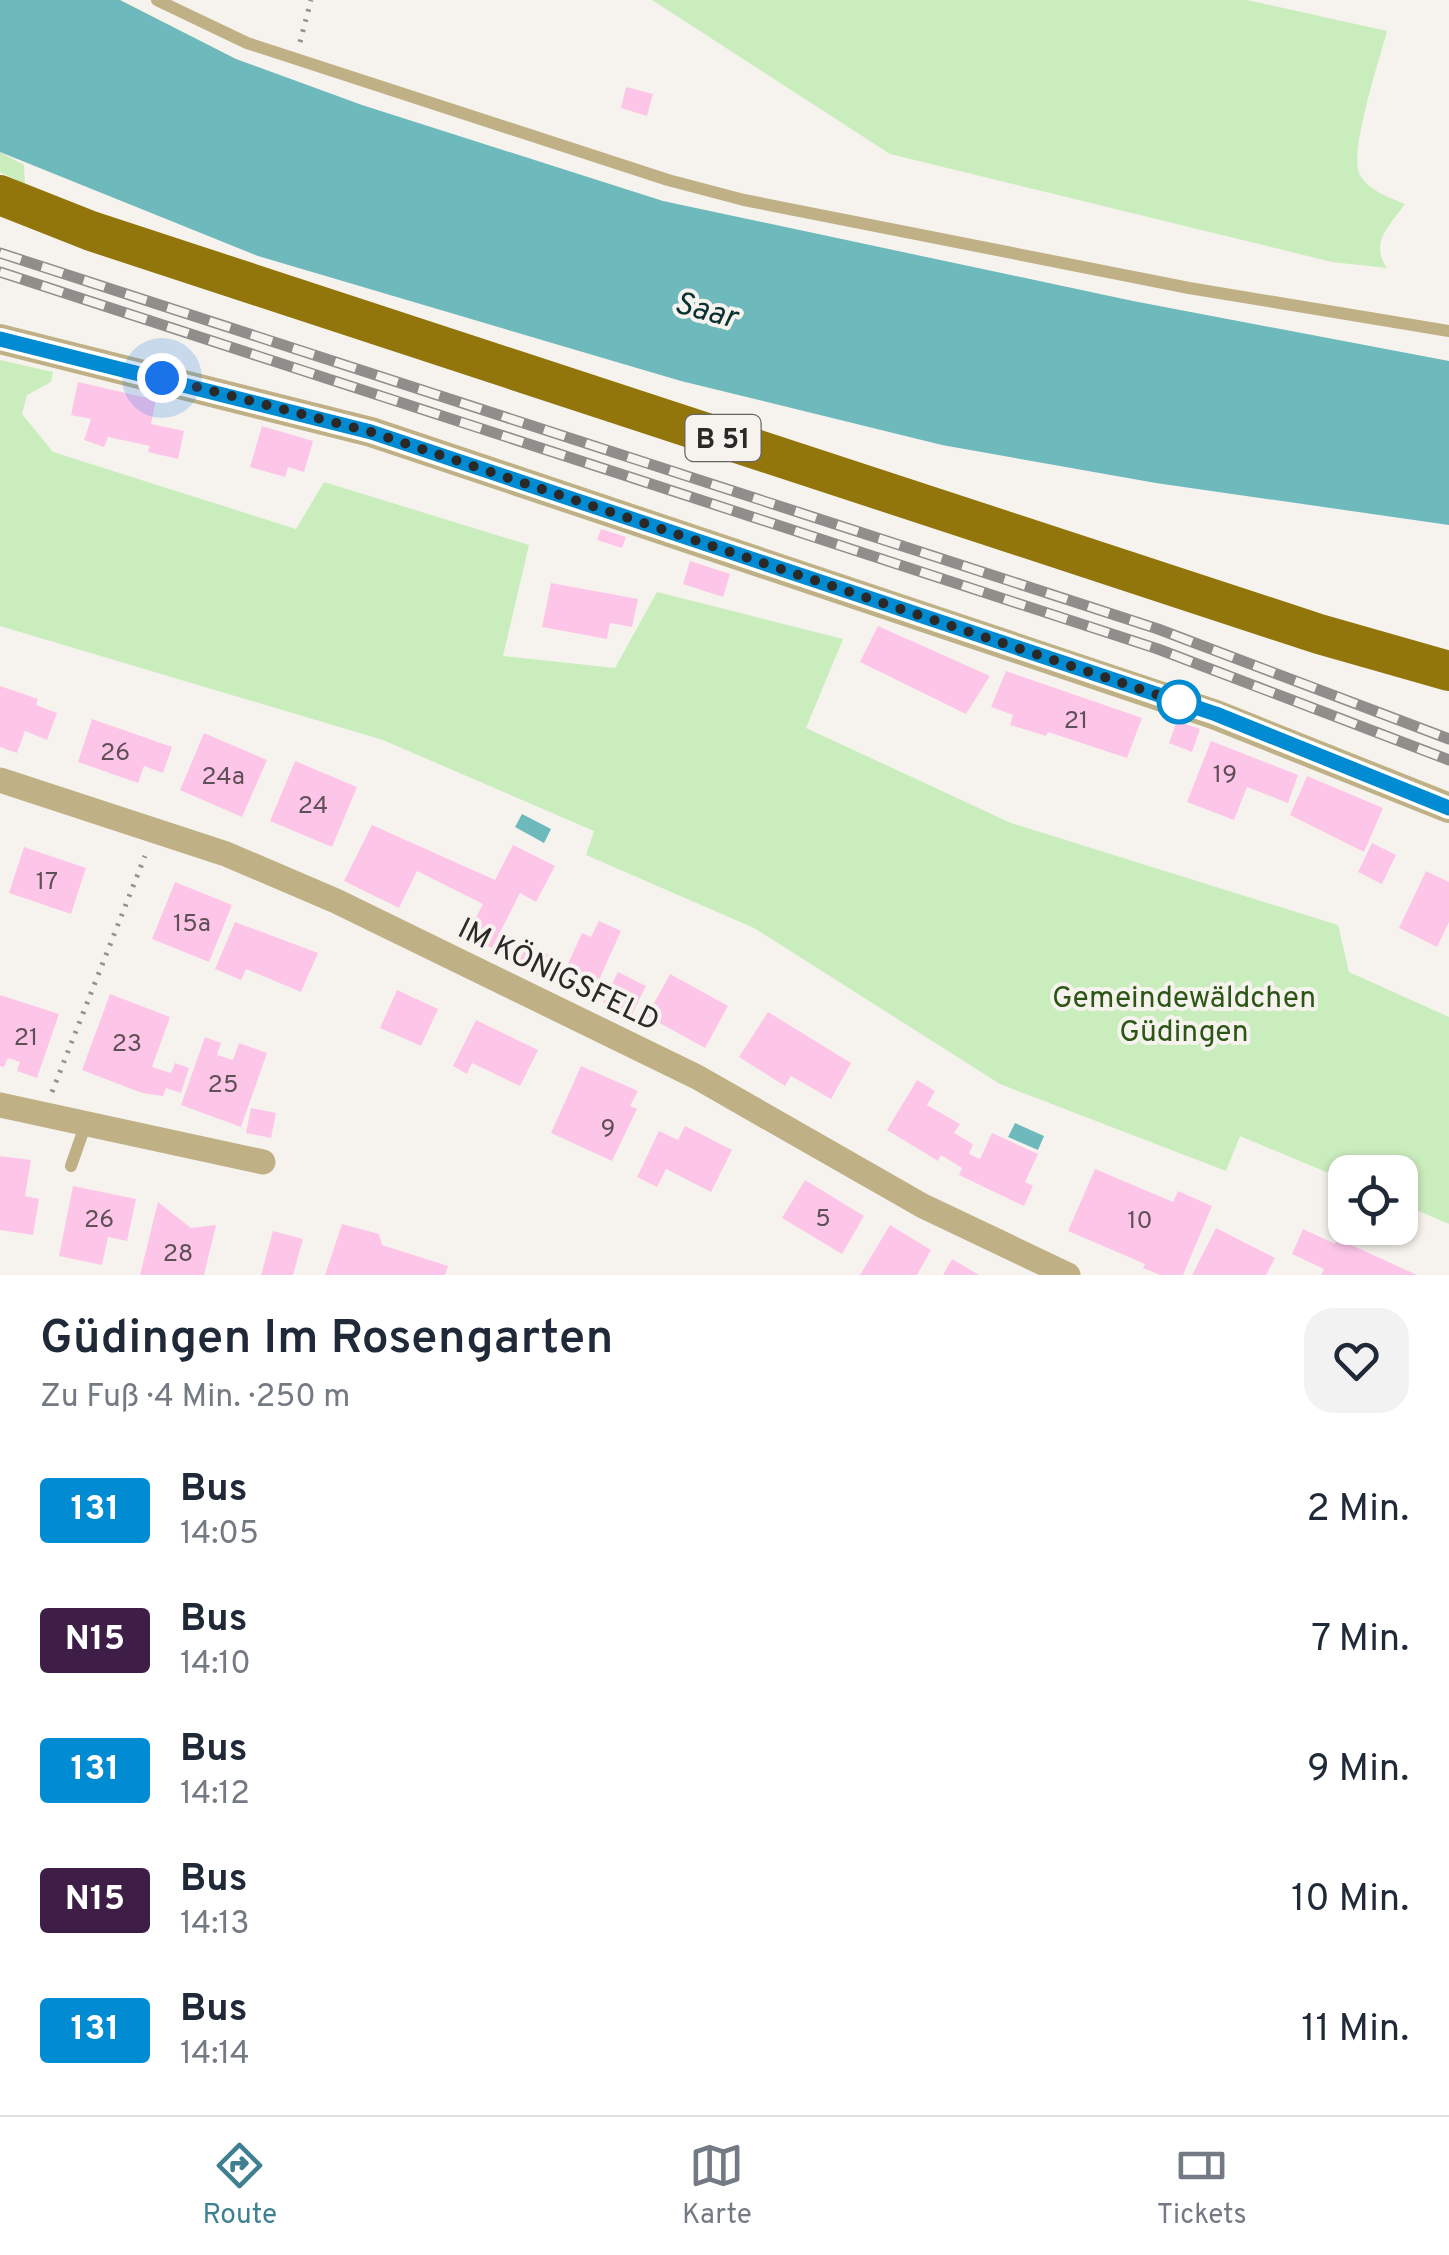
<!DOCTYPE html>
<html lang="de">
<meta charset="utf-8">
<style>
:root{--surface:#fff;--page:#f2f2f3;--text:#1f2937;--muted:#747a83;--line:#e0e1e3;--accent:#3e8092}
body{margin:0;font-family:Overpass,sans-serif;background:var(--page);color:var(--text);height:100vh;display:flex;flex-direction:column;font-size:38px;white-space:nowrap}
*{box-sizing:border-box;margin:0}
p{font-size:32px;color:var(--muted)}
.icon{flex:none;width:55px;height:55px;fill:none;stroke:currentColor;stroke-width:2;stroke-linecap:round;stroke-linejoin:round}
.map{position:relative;height:1275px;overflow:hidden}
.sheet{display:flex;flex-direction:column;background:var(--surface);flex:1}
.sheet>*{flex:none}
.badge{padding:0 20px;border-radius:8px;font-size:35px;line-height:65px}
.tools{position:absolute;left:1328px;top:1155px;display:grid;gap:20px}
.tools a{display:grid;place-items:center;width:90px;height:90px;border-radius:20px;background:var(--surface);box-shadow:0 2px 8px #0004;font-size:50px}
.you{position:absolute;width:50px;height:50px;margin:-25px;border:8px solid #fff;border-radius:50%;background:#1a73e8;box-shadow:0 0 0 15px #1a73e833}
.map>.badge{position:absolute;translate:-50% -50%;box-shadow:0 0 0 5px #fff}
.round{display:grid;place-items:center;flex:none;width:105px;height:105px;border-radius:30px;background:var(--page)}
.head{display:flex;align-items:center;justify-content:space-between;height:170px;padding:0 40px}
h1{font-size:48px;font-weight:600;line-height:75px}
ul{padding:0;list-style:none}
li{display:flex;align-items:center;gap:30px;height:130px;padding:0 40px}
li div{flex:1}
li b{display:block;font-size:38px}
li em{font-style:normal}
li .badge{min-width:110px;font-weight:700;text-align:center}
.tab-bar{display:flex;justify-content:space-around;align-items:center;height:140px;border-top:2px solid var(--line);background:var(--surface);font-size:28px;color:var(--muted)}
.tab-bar a{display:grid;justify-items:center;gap:5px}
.tab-bar .current{color:var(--accent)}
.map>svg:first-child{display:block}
.green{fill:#caedbd}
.water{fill:#6eb9bc}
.building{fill:#fdc6e8}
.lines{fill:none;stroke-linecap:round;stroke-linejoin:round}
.path{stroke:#93918d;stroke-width:5;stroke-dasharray:2.5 8;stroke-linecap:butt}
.service{stroke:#bfb185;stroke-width:12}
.minor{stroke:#bfb185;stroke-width:25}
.tertiary{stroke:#bfb185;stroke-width:30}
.primary{stroke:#92760c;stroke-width:40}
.rail-casing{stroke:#908e8b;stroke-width:11}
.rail{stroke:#f6f3ee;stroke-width:8;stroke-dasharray:22;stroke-linecap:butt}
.line-casing{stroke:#fff;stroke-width:22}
.line{stroke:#008bd2;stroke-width:15}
.walk{stroke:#2a2927;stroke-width:10;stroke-dasharray:0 18}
.stop-dot{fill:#fff;stroke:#008bd2;stroke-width:5}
.labels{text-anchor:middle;stroke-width:8;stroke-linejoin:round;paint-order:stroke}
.number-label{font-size:25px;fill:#5f5057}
.shield{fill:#f6f3ee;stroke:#676663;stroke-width:2.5}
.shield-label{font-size:28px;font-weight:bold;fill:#2a2927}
.street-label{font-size:30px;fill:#2a2927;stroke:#f6f3ee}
.park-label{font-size:30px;fill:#2b5616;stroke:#f6f3ee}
.water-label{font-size:32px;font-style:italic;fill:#0a3132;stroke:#f6f3ee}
</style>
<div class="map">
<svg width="1449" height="1275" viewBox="0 0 1449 1275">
<rect width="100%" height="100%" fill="#f6f3ee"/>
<path class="green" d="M652,0H1247L1387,31C1380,58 1348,154 1360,175C1369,191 1389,197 1405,204C1390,225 1369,243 1387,268L1332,262L890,154Z
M0,152L24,165L25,184L0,172Z
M0,360L53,372L51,382L27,395L22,414L53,452L296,529L324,482L529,545L503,656L615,668L657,592L843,639L806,728L1011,823L1338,925L1349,972L1449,1017V1224L1400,1203V1172H1345V1180L1240,1136L1226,1171L1000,1084L754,928L586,855L594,831L383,740L0,626Z"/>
<path class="water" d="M0,0H120L236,59L362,105L663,201L1133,301L1449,361V525L1156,483L942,445L681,381L258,256L0,152Z
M522,814L551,829L544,843L515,827Z
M1015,1123L1044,1136L1038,1150L1008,1137Z"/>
<path class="building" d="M626,87L653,94L647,116L621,108Z
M78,382L156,400L151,424L184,431L178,459L148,452L150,446L108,437L104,447L84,440L91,419L71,415Z
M262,426L313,441L304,472L288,467L285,477L250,467Z
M601,529L626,537L622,548L597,540Z
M690,561L730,574L723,597L683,584Z
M551,583L638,599L632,627L610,623L607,639L542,627Z
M878,626L990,676L966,714L860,662Z
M1006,671L1142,718L1127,758L1048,732L1046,736L1010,725L1013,715L991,707Z
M0,686L38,699L36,705L57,713L47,740L25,731L17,753L0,747Z
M92,719L172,747L163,773L144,766L138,783L78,762Z
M1177,721L1200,729L1192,752L1169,743Z
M204,733L267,760L242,817L180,790Z
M1211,741L1298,775L1288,803L1247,787L1234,820L1187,802Z
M295,761L357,787L332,847L270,821Z
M1307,776L1383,808L1364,852L1290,815Z
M372,825L495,880L513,845L555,866L536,902L520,893L492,948L467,935L483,904L417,871L399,908L344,881Z
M1372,843L1396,855L1382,884L1358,872Z
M24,847L86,868L71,914L9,893Z
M1426,871L1449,882V922L1437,947L1399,928Z
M175,882L232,905L209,962L152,939Z
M599,921L621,931L594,991L562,977L582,933L591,937Z
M235,922L318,953L301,992L246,969L241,980L215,969Z
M527,944L552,956L542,977L517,966Z
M618,972L646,986L631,1016L603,1002Z
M670,974L728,1006L705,1048L647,1016Z
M397,990L438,1009L421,1046L380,1028Z
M110,994L170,1017L152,1067L171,1073L175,1063L189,1068L181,1093L166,1088L163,1096L142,1093L82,1070Z
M0,995L59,1014L37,1078L17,1071L20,1062L8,1058L4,1067L0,1066Z
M768,1012L851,1063L831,1099L791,1076L785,1086L739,1057Z
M476,1020L538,1050L520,1086L472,1063L467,1074L453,1066Z
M205,1037L221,1043L217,1055L233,1060L239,1043L267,1053L241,1127L181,1105Z
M581,1066L638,1091L630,1106L637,1109L612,1161L551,1133Z
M917,1080L935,1091L927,1105L960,1124L954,1133L973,1144L969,1154L980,1159L992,1133L1038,1154L1025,1182L1033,1186L1024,1206L959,1175L962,1168L941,1155L938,1161L887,1130Z
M251,1108L276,1113L271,1138L246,1133Z
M685,1126L732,1150L711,1192L666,1169L657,1187L637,1177L659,1131L678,1140Z
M0,1156L31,1160L25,1196L39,1199L33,1235L0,1230Z
M1095,1169L1173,1202L1178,1191L1212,1206L1183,1275H1160L1143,1268L1145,1264L1068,1231Z
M805,1180L864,1216L842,1254L782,1218Z
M73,1186L136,1199L127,1241L108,1237L102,1265L59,1256Z
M158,1202L191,1228L216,1225L204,1275H140Z
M342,1224L379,1234L382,1245L448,1266L445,1275H325Z
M890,1225L931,1250L917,1275H860Z
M1216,1228L1275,1258L1266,1275H1192Z
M1303,1229L1335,1244L1338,1239L1417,1275H1321L1324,1269L1292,1254Z
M273,1231L303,1239L293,1275H261Z
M952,1259L979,1275H943Z"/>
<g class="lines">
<path class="path" d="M300,42L311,0
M52,1092L145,856"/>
<path class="service" d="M157,0L247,43L668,180L744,200L1189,288L1449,331
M71,1166L86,1123"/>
<path class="minor" d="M0,780L226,854L336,901L697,1077L923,1206L1068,1275
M0,1105L263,1162"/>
<path class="tertiary" d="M0,339L371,432L1216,715L1449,808"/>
<path class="primary" d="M0,195L91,231L1319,634L1449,671"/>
<defs>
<path id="rail" d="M0,253L1158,629L1449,739
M0,272L1158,649L1449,760"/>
</defs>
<use href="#rail" class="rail-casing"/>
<use href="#rail" class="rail"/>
</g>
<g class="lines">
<defs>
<path id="line" d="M0,339L371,432L1216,714L1449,808"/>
</defs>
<use href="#line" class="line-casing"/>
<use href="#line" class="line"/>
<path class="walk" d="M162,378L371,432L1182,703L1179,702"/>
</g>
<circle class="stop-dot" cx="1179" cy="702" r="20"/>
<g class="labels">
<g class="number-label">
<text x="1076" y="728">21</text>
<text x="115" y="760">26</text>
<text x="1225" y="782">19</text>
<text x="223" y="784">24a</text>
<text x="313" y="813">24</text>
<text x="47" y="889">17</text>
<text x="192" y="931">15a</text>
<text x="26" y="1045">21</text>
<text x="127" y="1051">23</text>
<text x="223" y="1092">25</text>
<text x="608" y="1136">9</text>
<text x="823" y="1226">5</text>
<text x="99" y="1227">26</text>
<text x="1140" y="1228">10</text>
<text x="178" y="1261">28</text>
</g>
<rect class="shield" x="685.5" y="415" width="75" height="46" rx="8"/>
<g class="shield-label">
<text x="723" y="448">B 51</text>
</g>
<g class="street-label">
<text transform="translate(559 974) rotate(26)" y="10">IM KÖNIGSFELD</text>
</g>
<g class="park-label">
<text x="1184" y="1007">Gemeindewäldchen<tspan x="1184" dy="34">Güdingen</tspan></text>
</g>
<g class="water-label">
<text transform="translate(706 309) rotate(15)" y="11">Saar</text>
</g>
</g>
</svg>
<div class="tools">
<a><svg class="icon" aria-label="locate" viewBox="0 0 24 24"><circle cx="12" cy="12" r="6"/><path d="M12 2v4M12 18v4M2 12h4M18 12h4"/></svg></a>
</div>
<div class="you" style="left:162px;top:378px"></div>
</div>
<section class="sheet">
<div class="head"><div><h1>Güdingen Im Rosengarten</h1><p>Zu Fuß · 4 Min. · 250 m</p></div><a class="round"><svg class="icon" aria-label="heart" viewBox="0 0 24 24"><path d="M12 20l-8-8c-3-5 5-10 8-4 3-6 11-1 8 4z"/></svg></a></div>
<ul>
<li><span class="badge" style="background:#008bd2;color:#fff">131</span><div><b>Bus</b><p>14:05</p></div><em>2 Min.</em></li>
<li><span class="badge" style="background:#3e1d47;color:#fff">N15</span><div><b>Bus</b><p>14:10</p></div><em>7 Min.</em></li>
<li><span class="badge" style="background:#008bd2;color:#fff">131</span><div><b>Bus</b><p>14:12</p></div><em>9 Min.</em></li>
<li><span class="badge" style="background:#3e1d47;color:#fff">N15</span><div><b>Bus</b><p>14:13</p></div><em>10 Min.</em></li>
<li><span class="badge" style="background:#008bd2;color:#fff">131</span><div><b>Bus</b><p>14:14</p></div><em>11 Min.</em></li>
</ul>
</section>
<nav class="tab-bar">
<a class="current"><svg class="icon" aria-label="directions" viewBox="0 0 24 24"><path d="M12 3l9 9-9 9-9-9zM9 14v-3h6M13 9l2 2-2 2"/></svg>Route</a>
<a><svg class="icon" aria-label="map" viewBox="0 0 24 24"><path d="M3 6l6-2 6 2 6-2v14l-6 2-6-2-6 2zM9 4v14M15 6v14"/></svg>Karte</a>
<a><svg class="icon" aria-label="tickets" viewBox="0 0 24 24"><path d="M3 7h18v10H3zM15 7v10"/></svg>Tickets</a>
</nav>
